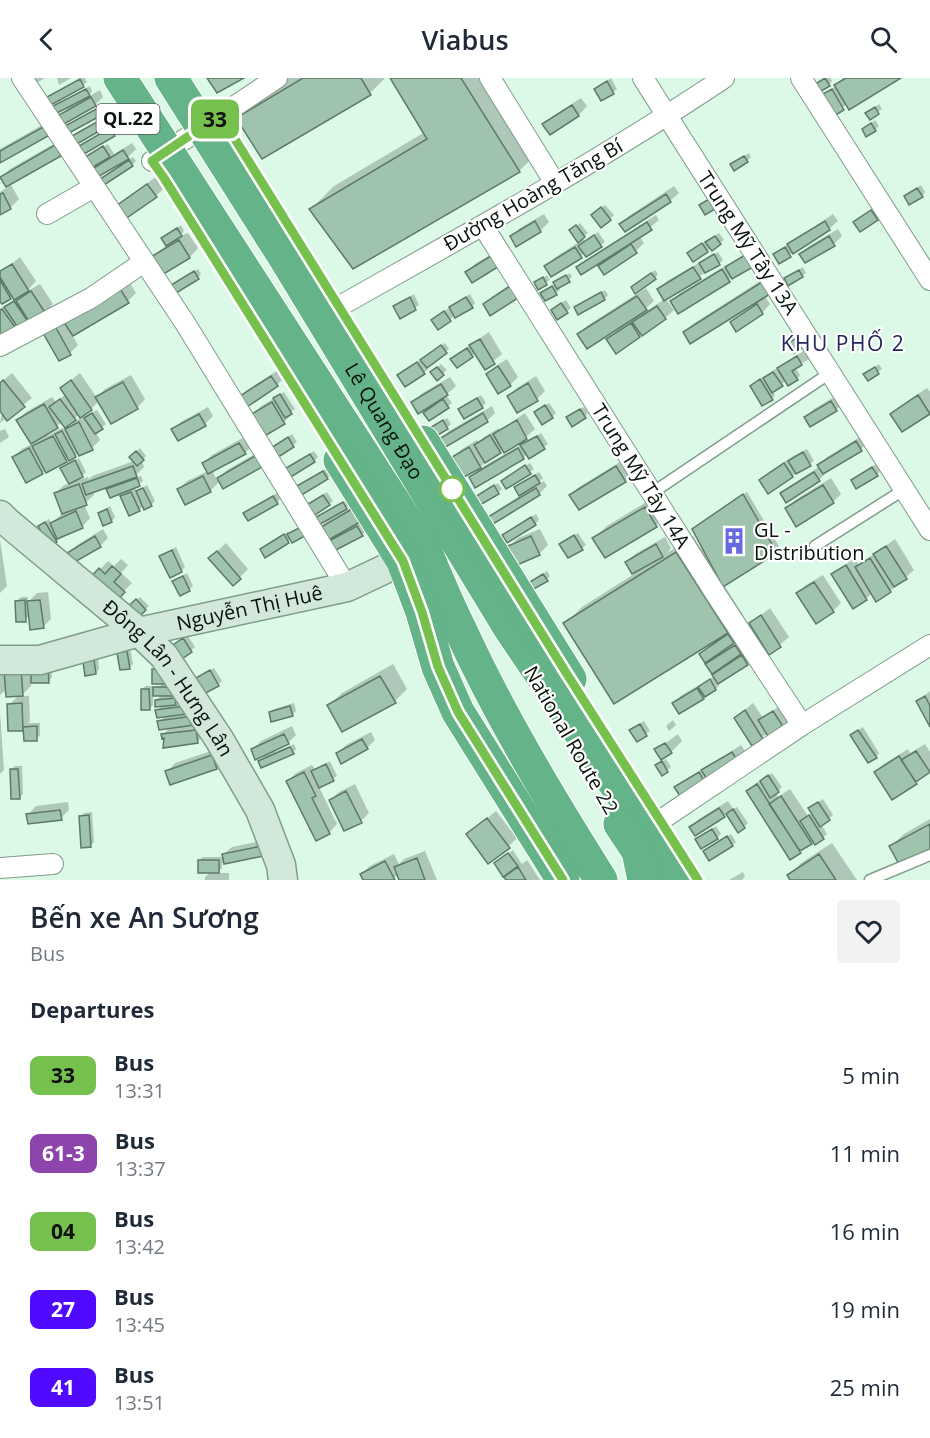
<!DOCTYPE html>
<meta charset="utf-8">
<style>
:root{--surface:#fff;--page:#f2f2f3;--text:#1f2937;--muted:#747a83}
body{margin:0;font-family:"Open Sans",sans-serif;background:var(--page);color:var(--text);height:100vh;display:flex;flex-direction:column;font-size:22px;white-space:nowrap}
*{box-sizing:border-box;margin:0}
p{font-size:20px;color:var(--muted)}
.icon{flex:none;width:33px;height:33px;fill:none;stroke:currentColor;stroke-width:2;stroke-linecap:round;stroke-linejoin:round}
.map{position:relative;height:802px;overflow:hidden}
.panel{display:flex;flex-direction:column;background:var(--surface);flex:1}
.panel>*{flex:none}
.badge{padding:0 12px;border-radius:9px;font-size:21px;line-height:39px}
.map>.badge{position:absolute;translate:-50% -50%;box-shadow:0 0 0 3px #fff}
h2{padding:0 30px;font-size:22px;line-height:54px}
.round{display:grid;place-items:center;flex:none;width:63px;height:63px;border-radius:6px;background:var(--page)}
.overview{display:flex;align-items:center;justify-content:space-between;height:102px;padding:0 30px}
h1{font-size:28px;font-weight:600;line-height:45px}
ul{padding:0;list-style:none}
li{display:flex;align-items:center;gap:18px;height:78px;padding:0 30px}
li div{flex:1}
li b{display:block;font-size:22px}
li em{font-style:normal}
li .badge{min-width:66px;font-weight:700;text-align:center}
header{display:flex;justify-content:space-between;align-items:center;height:78px;padding:0 30px;background:var(--surface);font-size:27px;font-weight:600}
.map>svg:first-child{display:block}
.shadow{fill:#0003}
.building{fill:#a0c3ae;stroke:#5e7968;stroke-width:1.5}
.lines{fill:none;stroke-linecap:round;stroke-linejoin:round}
.lane-casing{stroke:#809c8b;stroke-width:13}
.street-casing{stroke:#809c8b;stroke-width:22}
.secondary-casing{stroke:#809c8b;stroke-width:31}
.highway-casing{stroke:#fff;stroke-width:35}
.lane{stroke:#fff;stroke-width:10}
.street{stroke:#fff;stroke-width:20}
.secondary{stroke:#d1e8db;stroke-width:28}
.highway{stroke:#65b388;stroke-width:33}
.line-casing{stroke:#fff;stroke-width:14}
.line{stroke:#76c04d;stroke-width:9}
.stop-dot{fill:#fff;stroke:#76c04d;stroke-width:3}
.labels{text-anchor:middle;stroke-width:4.5;stroke-linejoin:round;paint-order:stroke}
.shield{fill:#fff;stroke:#535a56;stroke-width:1.5}
.shield-label{font-size:18px;font-weight:bold;fill:#09130d}
.street-label{font-size:20px;fill:#09130d;stroke:#fff}
.poi-label{font-size:20px;fill:#09130d;stroke:#fff;text-anchor:start}
.neighbourhood-label{font-size:21px;letter-spacing:1.5px;fill:#26255f;stroke:#fff}
</style>
<header><svg class="icon" aria-label="back" viewBox="0 0 24 24"><path d="M15 5l-7 7 7 7"/></svg>Viabus<svg class="icon" aria-label="search" viewBox="0 0 24 24"><circle cx="10" cy="10" r="6"/><path d="M15 15l6 6"/></svg></header>
<div class="map">
<svg width="930" height="802" viewBox="0 0 930 802">
<rect width="100%" height="100%" fill="#dbf9e6"/>
<path class="shadow" d="M32,0H45L33,7Z
M57,0H71L59,7Z
M82,0H85L87,4L83,7L47,21Z
M289,0H385L370,15L238,41L261,17Z
M391,0H499L543,70L519,93L311,131L334,108L425,54Z
M611,0L617,11L613,14L596,11Z
M825,0H830L832,3L829,7L814,8Z
M843,0H898L847,26L834,36L823,17L836,8Z
M90,8L92,13L88,19L100,12L103,19L95,27L61,37L71,27L55,28L59,25Z
M581,20L587,28L579,37L550,55L544,46L553,38Z
M879,26L882,31L870,40L867,35Z
M102,28L104,32L101,36L67,49Z
M108,37L111,43L107,46L77,64L74,58L78,54Z
M51,42L55,49L47,57L0,83V71Z
M875,42L879,48L875,52L863,51Z
M114,47L118,53L114,57L81,68Z
M64,60L69,68L60,77L10,105L19,121L10,130L0,135V114L8,109L2,99L10,91Z
M132,65L136,71L127,80L91,93L99,85L88,78L108,66L114,76Z
M749,75L751,79L747,83H736Z
M133,79L136,83L132,87L99,103Z
M156,99L164,110L156,118L111,133L119,125Z
M921,107L925,114L922,118H906Z
M674,108L679,115L670,123L621,146L629,138Z
M605,127L614,137L610,141L596,134Z
M875,129L880,137L877,141L859,140Z
M544,136L549,144L540,153L516,167L511,158L520,150Z
M833,136L838,143L829,151L779,184L774,176L778,173Z
M656,137L659,142L639,158L644,165L636,173L604,195L600,188L608,178L578,190L586,182Z
M580,145L588,155L582,160L585,163L598,154L605,164L586,177L585,175L581,178L546,189L554,180L579,164L571,153Z
M181,147L184,153L178,159L188,155L198,170L190,179L158,198L148,182L167,167V157Z
M838,151L842,158L834,166L801,176L809,168Z
M719,155L724,162L720,165L707,173L689,175Z
M503,169L508,177L467,194L475,186Z
M718,174L723,182L719,186L665,220L674,232L665,240L617,274L608,262L620,249L579,257L587,248L646,210L654,223L642,234L643,235L665,221L659,211L667,203Z
M750,174L729,202L678,234L672,223L680,215Z
M20,179L36,203L27,213L17,218L19,222L26,214L40,206L53,226L45,235L0,257V231L16,221L13,217L10,220L0,221V195Z
M803,189L806,195L802,198L785,200Z
M198,191L201,196L198,200L169,209Z
M655,192L658,196L655,200L636,206Z
M570,195L572,199L558,208L560,212L556,215L546,221V212Z
M771,196L764,217L770,226L762,235L737,252L732,245L754,227L753,225L685,254L693,246Z
M547,197L550,202L538,210L535,205Z
M519,201L491,236L485,226L493,218Z
M128,202L136,215L128,223L72,257L78,267L70,275L45,255Z
M605,212L608,217L604,221L580,226Z
M414,216L419,227L401,239L395,229Z
M470,216L475,225L472,229L455,237L450,242L437,238Z
M566,222L571,230L558,240L556,228Z
M489,254L502,276L485,290L476,275L457,288L456,277Z
M445,265L449,271L426,289L428,291L424,295L399,297Z
M810,269L811,280L795,289L800,297L797,301L787,302L772,313L775,317L772,321L755,304Z
M507,281L518,299L510,307L487,296L496,288Z
M441,286L447,292L437,301L436,291Z
M879,286L882,291L868,301L865,296Z
M280,291L285,299L277,307L239,321L247,312Z
M12,295L32,320L0,345L2,333L0,305Z
M80,295L97,320L105,311L131,297L145,321L137,330L111,344L99,323L91,331L79,336L74,342L62,344L46,356L47,358L62,350L67,352L75,343L97,332L106,346L96,354L100,362L92,370L79,375L42,395L14,379L22,371L32,366L18,342L26,334L52,319L56,324L66,316L61,310Z
M536,298L545,313L537,321L518,333L509,318L517,310Z
M450,299L456,308L446,317L452,325L448,328L442,319L413,325L421,316Z
M927,310L930,314V334L902,352L892,336L900,328Z
M284,314L295,331L291,334L292,336L284,344L264,357L252,337L260,329Z
M839,316L844,324L836,332L806,339L814,331Z
M481,317L486,325L482,329L460,331Z
M549,325L556,335L552,339L535,334Z
M492,328L495,335L487,343L441,362L449,353Z
M208,329L213,338L205,346L179,361L173,352L181,344Z
M584,329L588,335L585,339L572,336Z
M525,335L535,351L525,360L527,363L541,355L548,366L529,379L527,376L523,380L471,399L479,391L522,366L520,363L503,371L480,389L454,379L462,371L477,362L479,364L484,359L499,350L500,352Z
M447,340L451,346L447,350L434,348Z
M5,351L9,359L0,365V353Z
M292,356L297,364L278,377L273,370Z
M865,356L869,363L861,371L826,393L827,394L819,402L782,416L790,408L820,388L819,387L827,379Z
M248,357L253,367L245,375L212,392L217,402L227,392L264,371L261,388L220,403L210,413L179,411L187,403L208,393L204,385L212,377Z
M140,370L146,378L142,382L144,389L133,400L141,398L143,403L134,409L137,414L147,407L155,423L151,427H144L139,432L122,419L131,410L108,412L115,405L93,413L94,417L84,426L90,440L82,449L56,463L39,448L49,441L51,445L63,435L56,415L64,407L70,405L62,390L66,387L79,380L86,394L78,402L88,399L89,401L92,398L134,383L131,379Z
M807,371L814,383L769,414L761,403L769,394L793,378Z
M314,373L318,379L314,383L287,390Z
M625,381L633,395L625,403L571,417L579,409Z
M530,385L534,391L530,394L502,403Z
M876,386L880,393L877,397L852,402Z
M327,390L331,397L327,400L301,406Z
M539,394L543,400L537,406L544,403L547,408L539,416L490,439L499,431L521,417L516,410L519,406Z
M831,400L841,416L833,424L787,430L795,422Z
M498,405L502,411L498,415L480,416Z
M327,414L333,423L329,426L310,425Z
M747,414L780,470L724,507L743,537L726,555L737,549L748,567L739,576L750,570L755,577L747,585L718,605L719,607L716,611L703,620L674,625L682,617L715,598L723,588L712,594L700,576L712,564L565,546L582,529L634,496L627,484L635,476L665,459L671,470L667,475L693,458L701,471L703,469L697,448Z
M277,415L280,421L277,425L245,435Z
M658,417L669,435L656,447L594,460L607,448Z
M347,422L353,425L345,430L346,432L361,424L370,448L362,457L326,465L334,458L317,452L329,441L313,442Z
M110,428L115,439L112,443L99,435Z
M536,436L539,442L535,446L507,463L504,457L508,453Z
M305,447L288,464L261,471L288,454L289,456Z
M103,451L108,460L100,468L69,475L77,467Z
M540,451L548,467L539,476L510,468L518,460Z
M578,455L586,467L582,470L565,463Z
M895,461L914,492L890,513L872,515L866,521L833,496L854,480L859,487Z
M0,462L7,508L0,515Z
M226,465L248,491L233,506L210,480Z
M176,469L185,489L181,493L161,478Z
M121,481L128,487L121,495L132,505L115,522L91,501L108,483L114,488Z
M547,493L550,498L547,501L530,505Z
M187,495L193,508L189,512L174,503Z
M823,497L841,525L833,533L798,516L806,507Z
M48,514L51,541L43,549L30,537L25,542L17,523L21,519H28V524L37,515Z
M140,519L149,528L135,541L126,532Z
M770,530L789,559L770,575L751,545Z
M188,558L195,569L180,581L176,565Z
M130,570L133,586L129,590L119,575L123,571Z
M98,579L99,591L96,595L88,580Z
M51,585L52,599L48,603H31V608L21,618H29L30,643L28,645H40V657L37,661L25,662V649L22,651L9,627L19,617L7,611L0,617V591Z
M393,586L407,611L395,623L329,627L342,615Z
M157,587L179,622L174,627L188,625L189,631L183,637L196,635L206,655L197,664L163,657L170,649L159,644L165,638L157,633L163,626L156,622L162,617H153V627L149,631L142,611L146,608H153V612L157,608H161L154,591Z
M214,590L222,603L218,607L196,601Z
M930,613V645L918,623Z
M294,625L296,633L292,637L270,634L274,631Z
M753,625L763,640L782,626L793,644L768,655L752,666L735,640Z
M0,634L4,692L0,696Z
M673,642L676,647L669,653L666,648Z
M644,643L650,653L637,662L631,652Z
M292,648L296,657L288,665L274,672L275,674L294,666L296,671L293,675L260,683L267,675L252,672L261,663Z
M863,649L879,675L876,679L856,654Z
M371,654L375,662L367,670L337,676L346,667Z
M678,656L682,663L671,674L656,672Z
M925,666L930,674V692L892,720L876,695L884,686L908,671L910,675Z
M741,667L745,673L736,681L703,702L680,706Z
M220,670L224,682L216,690L167,694L175,685Z
M666,681L671,689L662,696L657,687Z
M330,683L337,698L322,707L320,711L337,746L329,755L288,703L296,695L312,687L315,691Z
M15,688H22L23,716L19,720L11,692Z
M772,695L782,709L776,715L778,719L790,711L808,738L813,735L814,727L823,721L833,737L821,746L827,756L816,765L814,762L791,780L748,714L756,705Z
M355,706L369,735L361,743L331,722L339,714Z
M728,723L733,731L737,729L748,745L744,749L739,753L727,735L724,738L691,750L699,741Z
M68,724L69,732L61,740L28,737L36,728Z
M496,733L517,760L509,768L468,756Z
M92,734L94,764L90,768L80,739L84,735Z
M930,741V770L891,768L904,756Z
M716,748L721,756L717,760L697,761Z
M731,756L736,764L732,767L705,773Z
M270,761L263,777L222,785V790L217,795H229V802H205V799L211,794L199,782L203,779H224L223,777L232,769Z
M832,765L857,802H792L789,798L801,785Z
M513,772L522,786L527,782L540,802H508L506,799L513,792L500,782Z
M425,773L437,802H401L399,796L391,802H364L361,796L370,788L394,776L399,786L404,781Z
M743,794L745,798L742,802H729Z"/>
<path class="building" d="M207,0H244L217,15Z
M303,0H361L371,17L262,81L236,40Z
M390,0H461L520,94L353,191L309,131L427,61Z
M825,0L830,8L816,16L812,8Z
M846,0H901L849,32L834,7Z
M80,1L84,9L49,28L45,20Z
M607,3L614,16L601,23L594,11Z
M86,11L90,18L57,35L53,28Z
M832,11L844,32L834,38L821,17Z
M91,19L96,28L64,46L59,37Z
M572,27L579,38L550,57L542,46Z
M875,29L879,36L870,42L865,35Z
M98,30L102,37L69,55L65,48Z
M104,40L108,48L77,66L72,58Z
M871,45L876,53L866,59L862,51Z
M43,49L48,58L0,85V73Z
M110,50L115,58L84,76L79,68Z
M55,67L61,78L6,109L0,99Z
M103,68L110,79L88,92L82,81Z
M123,72L129,81L94,101L89,93Z
M744,78L748,84L734,93L730,86Z
M129,82L133,88L101,109L97,103Z
M147,106L157,119L118,146L109,133Z
M917,110L923,119L909,127L904,118Z
M3,115L11,131L0,137V116Z
M666,116L671,124L625,154L619,146Z
M709,121L715,131L705,137L699,127Z
M601,129L611,142L601,150L591,137Z
M871,132L878,142L860,154L853,144Z
M535,143L541,154L516,169L510,158Z
M825,143L830,152L793,176L787,166Z
M647,144L652,152L581,197L576,189Z
M576,147L585,159L578,165L569,152Z
M177,150L182,158L166,168L161,160Z
M594,157L602,169L586,179L578,168Z
M715,158L721,166L712,173L705,164Z
M829,158L835,168L805,185L799,176Z
M179,162L190,180L157,200L146,182Z
M702,165L708,174L693,184L687,175Z
M631,166L637,175L604,197L598,188Z
M575,169L582,180L551,199L544,188Z
M785,169L791,179L779,186L773,176Z
M494,176L501,187L472,205L465,194Z
M714,176L720,187L705,195L699,185Z
M745,177L753,189L732,201L725,189Z
M12,186L29,213L14,222L0,199V193Z
M693,189L701,201L664,223L657,211Z
M722,191L730,204L678,236L670,223Z
M799,192L803,199L788,208L784,200Z
M194,193L199,201L168,220L163,212Z
M651,195L656,201L635,216L631,209Z
M566,197L570,204L557,211L553,204Z
M543,199L547,207L538,212L534,204Z
M0,202L11,221L2,226L0,224Z
M762,204L770,216L690,266L683,254Z
M510,208L518,220L490,238L483,226Z
M552,208L557,217L545,223L540,215Z
M119,209L129,225L73,258L63,243Z
M31,213L46,236L30,245L16,223Z
M601,214L605,222L578,237L574,229Z
M637,218L647,232L587,271L577,256Z
M410,219L416,232L400,241L393,228Z
M466,219L473,230L455,240L449,229Z
M14,223L29,245L19,251L4,229Z
M561,225L568,235L557,242L551,232Z
M757,226L763,236L736,254L730,244Z
M657,228L666,241L642,258L632,244Z
M2,231L17,252L0,260V232Z
M444,233L451,243L438,252L431,242Z
M631,245L640,259L616,276L606,261Z
M55,248L71,277L59,283L43,255Z
M798,259L804,269L794,275L788,265Z
M480,261L495,286L485,292L469,267Z
M441,267L447,275L427,290L420,282Z
M467,270L473,279L457,290L450,281Z
M797,278L802,287L792,293L798,302L788,308L777,290Z
M417,284L425,296L405,309L397,297Z
M498,288L511,308L498,316L486,296Z
M437,289L444,297L437,303L430,294Z
M875,289L879,296L868,303L863,296Z
M773,294L783,308L772,315L763,300Z
M271,298L278,308L244,331L237,320Z
M760,301L773,322L762,328L750,308Z
M3,302L25,329L7,343L0,333V305Z
M71,302L92,332L80,340L60,310Z
M123,304L138,331L111,346L95,319Z
M528,305L538,323L517,335L507,318Z
M441,306L448,317L418,336L411,324Z
M280,316L292,336L285,340L273,320Z
M918,317L930,336L902,354L890,336Z
M477,320L483,330L464,341L458,331Z
M60,321L76,342L65,350L49,329Z
M443,321L449,330L429,343L423,335Z
M831,323L837,333L810,349L804,339Z
M272,324L285,346L263,359L250,337Z
M44,326L58,350L31,366L16,342Z
M545,327L553,340L542,347L534,334Z
M580,331L586,340L572,349L566,339Z
M92,335L103,351L95,356L84,340Z
M483,335L488,344L444,370L439,361Z
M199,336L206,348L178,363L171,351Z
M443,342L448,351L433,360L428,351Z
M517,342L527,361L504,375L493,356Z
M79,344L93,372L79,378L65,351Z
M62,353L76,379L69,383L55,356Z
M490,357L501,375L485,385L474,367Z
M53,358L67,384L46,395L32,368Z
M537,358L545,371L529,381L520,367Z
M288,359L294,369L277,380L271,370Z
M856,363L862,373L823,396L817,387Z
M239,365L246,376L208,396L202,385Z
M469,369L481,390L464,399L452,379Z
M29,370L43,396L26,405L12,379Z
M518,370L524,381L475,410L469,399Z
M136,373L144,382L137,388L129,379Z
M803,374L811,388L796,396L788,383Z
M310,376L315,384L286,402L281,393Z
M255,378L262,389L223,411L217,400Z
M75,382L83,399L69,406L60,390Z
M784,385L793,399L768,416L759,402Z
M525,387L531,396L506,411L501,403Z
M133,388L137,399L86,417L82,406Z
M616,388L626,404L579,432L569,417Z
M872,389L878,398L856,411L851,402Z
M323,393L328,401L300,418L295,409Z
M814,394L820,403L786,425L780,415Z
M535,397L540,405L519,418L514,409Z
M203,398L211,414L185,427L177,411Z
M137,400L140,408L110,420L106,411Z
M79,406L87,427L62,436L54,415Z
M494,407L499,416L480,427L475,419Z
M823,407L834,425L796,449L785,430Z
M143,410L152,428L144,432L136,413Z
M536,410L540,417L493,446L488,439Z
M131,414L140,433L129,438L120,418Z
M743,416L777,475L723,509L692,451Z
M323,417L330,427L312,439L305,428Z
M273,418L278,426L248,443L243,435Z
M343,424L347,431L315,449L311,442Z
M645,429L657,449L605,480L592,460Z
M107,431L112,444L103,448L98,435Z
M352,431L360,444L323,465L316,452Z
M76,433L83,450L57,461L50,445Z
M531,439L536,447L507,465L502,457Z
M45,444L57,464L49,468L38,448Z
M357,448L363,458L330,475L325,465Z
M301,449L305,458L292,465L287,456Z
M284,456L289,465L265,480L260,471Z
M574,457L583,472L568,480L559,466Z
M95,458L101,469L73,485L67,475Z
M531,458L540,477L517,487L508,468Z
M656,466L663,479L632,496L625,484Z
M886,468L907,501L894,509L873,476Z
M172,472L182,494L170,500L159,478Z
M217,473L241,501L233,508L208,480Z
M676,474L728,555L614,626L563,545Z
M870,480L891,514L876,524L855,489Z
M846,487L867,522L853,531L831,496Z
M112,488L121,496L114,504L125,514L115,525L89,501L99,490L105,496Z
M543,496L548,503L532,512L528,505Z
M183,498L190,513L180,518L172,503Z
M814,504L834,534L816,546L796,515Z
M136,521L146,532L135,543L124,532Z
M25,522L26,544H16L15,523Z
M40,522L44,550L30,552L27,523Z
M761,537L781,569L769,577L749,545Z
M728,556L734,565L705,585L699,576Z
M183,560L192,574L179,583L170,569Z
M735,567L741,576L712,596L705,586Z
M127,573L130,591L120,592L117,575Z
M742,577L748,587L718,606L712,597Z
M94,582L96,596L85,598L83,584Z
M31,589H48L49,605H31Z
M21,590L23,618L6,619L4,592Z
M152,591H157L168,606H152Z
M210,592L219,608L202,617L194,601Z
M380,598L396,625L342,654L327,627Z
M710,601L716,612L705,619L698,609Z
M153,609H170L175,618H153Z
M697,610L704,621L679,636L672,625Z
M141,611H149L150,632H141Z
M925,618L930,628V649L916,623Z
M175,620L176,627L155,629V622Z
M22,625L23,653H8L7,626Z
M185,628L186,636L157,640L155,632Z
M290,628L293,638L271,644L269,634Z
M745,632L763,661L752,668L734,640Z
M773,633L786,653L771,663L758,642Z
M193,638L194,647L159,652L157,643Z
M640,646L647,658L637,664L629,652Z
M37,648V663H24L23,649Z
M196,652L198,665L163,670L164,660L162,661L161,656Z
M858,652L877,680L868,685L850,657Z
M284,656L289,666L255,682L251,671Z
M362,661L368,671L341,686L336,675Z
M665,665L672,675L661,682L654,671Z
M290,669L294,676L261,690L258,683Z
M916,673L930,694L916,704L901,682Z
M732,674L737,682L707,701L701,692Z
M212,677L217,691L170,707L165,693Z
M899,678L917,706L892,722L874,694Z
M662,683L668,694L662,698L655,687Z
M326,686L334,703L319,710L311,693Z
M10,691H18L20,721H11Z
M304,694L316,718L312,720L330,756L316,763L286,703Z
M699,694L704,703L680,718L674,709Z
M768,697L779,714L770,720L760,703Z
M757,706L801,775L790,782L746,713Z
M346,713L362,745L344,753L329,722Z
M781,718L812,766L800,773L769,726Z
M818,724L830,742L820,749L808,730Z
M719,730L725,739L695,758L689,749Z
M733,731L745,750L738,755L726,736Z
M60,732L62,742L28,746L26,736Z
M89,737L91,769L81,770L79,738Z
M809,737L824,761L815,767L800,743Z
M487,740L510,770L488,786L466,756Z
M930,746V772L900,788L889,768Z
M712,751L718,761L701,771L695,761Z
M727,758L733,768L709,783L703,773Z
M262,768L264,778L224,786L222,776Z
M508,775L518,788L503,799L494,785Z
M819,776L836,802H790L787,797Z
M417,780L425,802H399L394,789Z
M198,782H219V795H198Z
M385,783L395,802H363L360,796Z
M518,789L526,802H506L504,799Z"/>
<g class="lines">
<defs>
<path id="lane" d="M652,415L830,295
M815,468L905,411
M870,802L930,777"/>
<path id="street" d="M22,0L185,245L347,509
M490,0L555,105
M643,0L930,452
M801,0L930,202
M152,83L277,0
M47,136L94,109
M483,148L717,518L802,647
M340,228C469,155 600,83 724,0
M0,268L91,220L144,184
M646,752L802,647L930,567
M0,790L53,786"/>
<g id="secondary">
<path id="s1" d="M0,437L7,444L139,554L164,578L219,661L260,732L281,787L283,802"/>
<path id="s2" d="M0,582H40L139,554L347,509L423,473"/>
</g>
<g id="highway">
<path d="M120,0L425,472C436,498 447,525 460,551C500,638 550,721 601,802"/>
<path id="s3" d="M171,0L285,180L509,549L680,802"/>
<path d="M423,364L570,601"/>
<path d="M340,382L403,483L422,534L438,589L458,634L563,802"/>
<path d="M620,746L638,773L644,802"/>
</g>
</defs>
<use href="#lane" class="lane-casing"/>
<use href="#street" class="street-casing"/>
<use href="#secondary" class="secondary-casing"/>
<use href="#highway" class="highway-casing"/>
<use href="#lane" class="lane"/>
<use href="#street" class="street"/>
<use href="#secondary" class="secondary"/>
<use href="#highway" class="highway"/>
</g>
<g class="lines">
<defs>
<path id="line" d="M563,802L458,634L438,589L422,534L403,483L164,100L152,83L220,37L565,593L698,802"/>
</defs>
<use href="#line" class="line-casing"/>
<use href="#line" class="line"/>
</g>
<defs>
<symbol id="building-bare" viewBox="-9 -9 18 18"><path d="M-4-6H4V6H1V3H-1V6H-4ZM-2.5-4.3h1.7v1.8h-1.7ZM.8-4.3h1.7v1.8H.8ZM-2.5-1h1.7V.8h-1.7ZM.8-1h1.7V.8H.8Z" fill="#6868e2" stroke="#fff" stroke-width="2.5" paint-order="stroke"/></symbol>
</defs>
<g fill-rule="evenodd">
<use href="#building-bare" x="715" y="444" width="38" height="38"/>
</g>
<circle class="stop-dot" cx="452" cy="411" r="12"/>
<g class="labels">
<rect class="shield" x="96.5" y="26" width="63" height="30" rx="4.5"/>
<g class="shield-label">
<text x="128" y="47">QL.22</text>
</g>
<g class="street-label">
<text transform="translate(533 117) rotate(-30)" y="7">Đường Hoàng Tăng Bí</text>
<text transform="translate(748 165) rotate(57)" y="7">Trung Mỹ Tây 13A</text>
<text dy="7" stroke="none"><textPath href="#s3" startOffset="404">Lê Quang Đạo</textPath></text>
<text transform="translate(641 398) rotate(58)" y="7">Trung Mỹ Tây 14A</text>
<text dy="7" stroke="none"><textPath href="#s2" startOffset="256">Nguyễn Thị Huê</textPath></text>
<text dy="7" stroke="none"><textPath href="#s1" startOffset="236">Đông Lân - Hưng Lân</textPath></text>
<text transform="translate(571 662) rotate(60)" y="7">National Route 22</text>
</g>
<g class="poi-label">
<text x="754" y="459">GL -<tspan x="754" dy="23">Distribution</tspan></text>
</g>
<g class="neighbourhood-label">
<text x="843" y="273">KHU PHỐ 2</text>
</g>
</g>
</svg>
<b class="badge" style="left:215px;top:41px;background:#76c04d;color:#111">33</b>
</div>
<section class="panel">
<div class="overview"><div><h1>Bến xe An Sương</h1><p>Bus</p></div><a class="round"><svg class="icon" aria-label="heart" viewBox="0 0 24 24"><path d="M12 20l-8-8c-3-5 5-10 8-4 3-6 11-1 8 4z"/></svg></a></div>
<h2>Departures</h2>
<ul>
<li><span class="badge" style="background:#76c04d;color:#111">33</span><div><b>Bus</b><p>13:31</p></div><em>5 min</em></li>
<li><span class="badge" style="background:#8e44ad;color:#fff">61-3</span><div><b>Bus</b><p>13:37</p></div><em>11 min</em></li>
<li><span class="badge" style="background:#76c04d;color:#111">04</span><div><b>Bus</b><p>13:42</p></div><em>16 min</em></li>
<li><span class="badge" style="background:#4f0aff;color:#fff">27</span><div><b>Bus</b><p>13:45</p></div><em>19 min</em></li>
<li><span class="badge" style="background:#4f0aff;color:#fff">41</span><div><b>Bus</b><p>13:51</p></div><em>25 min</em></li>
</ul>
</section>
